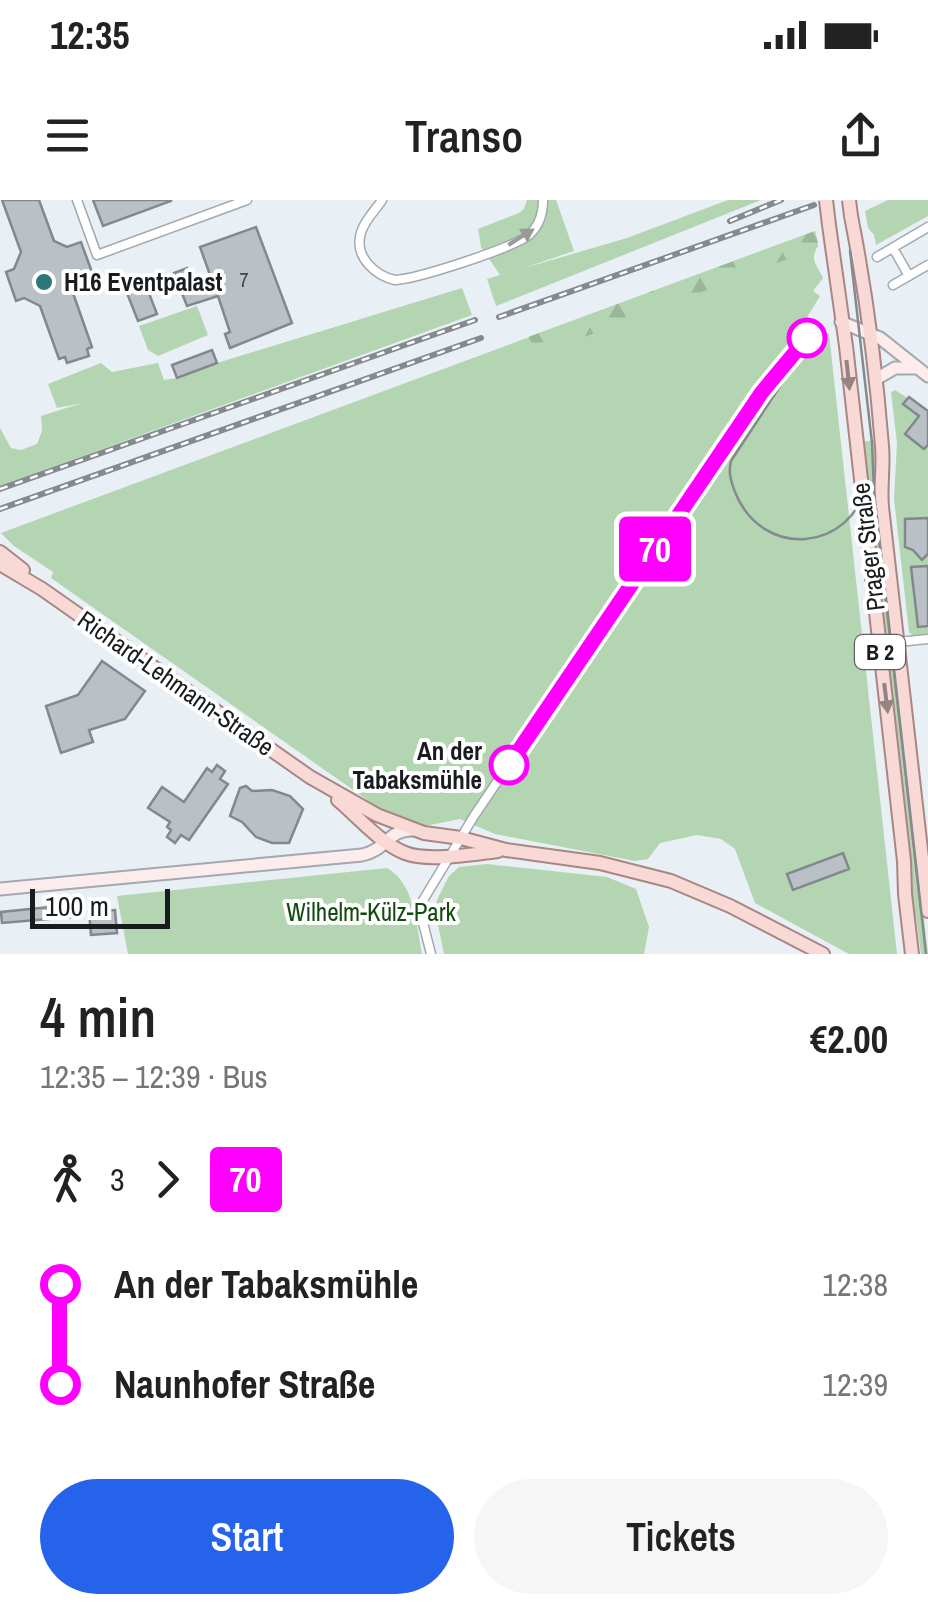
<!DOCTYPE html>
<meta charset="utf-8">
<style>
:root{--surface:#fff;--page:#f6f6f6;--text:#222;--muted:#767676;--accent:#2563eb}
body{margin:0;font-family:"Archivo Narrow",sans-serif;background:var(--page);color:var(--text);height:100vh;display:flex;flex-direction:column;font-size:38px;white-space:nowrap}
*{box-sizing:border-box;margin:0}
p{font-size:32px;color:var(--muted)}
.icon{flex:none;width:55px;height:55px;fill:none;stroke:currentColor;stroke-width:2;stroke-linecap:round;stroke-linejoin:round}
.map{position:relative;height:754px;overflow:hidden}
.side{display:flex;flex-direction:column;background:var(--surface);flex:1}
.side>*{flex:none}
.badge{padding:0 20px;border-radius:8px;font-size:35px;line-height:65px}
.scale{position:absolute;left:30px;bottom:25px;width:140px;box-sizing:border-box;padding-left:10px;border:5px solid #191c1e;border-top:0;font-size:28px;line-height:35px;white-space:nowrap;color:#191c1e;-webkit-text-stroke:8px #fff;paint-order:stroke}
.map>.badge{position:absolute;translate:-50% -50%;box-shadow:0 0 0 5px #fff}
.legs{display:flex;align-items:center;gap:15px;height:110px;padding:0 40px;font-size:32px}
.legs p{margin-inline-start:auto}
.headline{display:flex;align-items:center;justify-content:space-between;height:170px;padding:0 40px}
h1{font-size:55px;font-weight:600;line-height:75px}
.cta{display:flex;gap:20px;margin-top:auto;padding:20px 40px}
.cta a{flex:1;height:115px;border-radius:60px;background:var(--accent);color:#fff;font-size:40px;font-weight:600;line-height:115px;text-align:center}
.cta a+a{background:var(--page);color:var(--text)}
ul{padding:0 40px;list-style:none}
li{display:flex;align-items:center;gap:35px;height:100px;font-size:38px}
li i{display:grid;place-items:center;width:15px;height:100%;margin:0 12px;background:currentColor}
li i::after{content:'';width:25px;height:25px;margin:-12px;border:8px solid;border-radius:50%;background:var(--surface)}
li p{margin-inline-start:auto}
li:first-child i{background:linear-gradient(#0000 50%,currentColor 0)}
li:last-child i{background:linear-gradient(currentColor 50%,#0000 0)}
.status{display:flex;justify-content:space-between;align-items:center;height:70px;padding:0 50px;background:var(--surface);direction:ltr}
.status svg{height:28px;fill:currentColor}
header{display:flex;justify-content:space-between;align-items:center;height:130px;padding:0 40px;background:var(--surface);font-size:45px;font-weight:600}
.map>svg:first-child{display:block}
.green{fill:#b4d5b1}
.forest{fill:url(#forest-firs)}
.building{fill:#bac1c6;stroke:#82888d;stroke-width:2.5}
.lines{fill:none;stroke-linecap:round;stroke-linejoin:round}
.street-casing{stroke:#a3a9af;stroke-width:11}
.secondary-casing{stroke:#a3a9af;stroke-width:15}
.primary-casing{stroke:#a88684;stroke-width:16}
.street{stroke:#fff;stroke-width:8}
.secondary{stroke:#fceceb;stroke-width:11}
.primary{stroke:#f9d9d6;stroke-width:12}
.tram{stroke:#858a8e;stroke-width:2.5}
.rail-casing{stroke:#858a8e;stroke-width:6}
.rail{stroke:#fff;stroke-width:2.5;stroke-dasharray:8;stroke-linecap:butt}
.primary-bridge-casing{stroke:#a88684;stroke-width:16;stroke-linecap:butt}
.primary-bridge{stroke:#f9d9d6;stroke-width:12}
.oneway{fill:#98999a}
.oneway2{fill:#948483}
.line-1-casing{stroke:#fff;stroke-width:22}
.line-1{stroke:#f0f;stroke-width:15}
.poi-dot{fill:#2d767a;stroke:#fff;stroke-width:4}
.stop-1-dot{fill:#fff;stroke:#f0f;stroke-width:5}
.labels{text-anchor:middle;stroke-width:8;stroke-linejoin:round;paint-order:stroke}
.number-label{font-size:20px;fill:#414548}
.shield{fill:#fff;stroke:#5e6062;stroke-width:2.5}
.shield-label{font-size:22px;font-weight:bold;fill:#191c1e}
.poi-label{font-size:25px;font-weight:bold;fill:#191c1e;stroke:#fff;text-anchor:start}
.street-label{font-size:25px;fill:#191c1e;stroke:#fff}
.stop-label{font-size:25px;font-weight:bold;fill:#191c1e;stroke:#fff;text-anchor:end}
.park-label{font-size:25px;fill:#134a10;stroke:#fff}
</style>
<div class="status"><b>12:35</b><svg viewBox="0 0 49 12"><path d="M0 12V9h3v3zM5 12V6h3v6zM10 12V3h3v9zM15 12V0h3v12zM26 1h20v11H26zM47 4h2v5h-2z"/></svg></div>
<header><svg class="icon" aria-label="menu" viewBox="0 0 24 24"><path d="M4 6h16M4 12h16M4 18h16"/></svg>Transo<svg class="icon" aria-label="share" viewBox="0 0 24 24"><path d="M12 15V3M7 8l5-5 5 5M5 13v7h14v-7"/></svg></header>
<div class="map">
<svg width="928" height="754" viewBox="0 0 928 754">
<defs>
<pattern id="forest-firs" width="22" height="20" patternUnits="userSpaceOnUse" patternTransform="scale(2.5)"><rect width="22" height="20" fill="#b4d5b1"/><path d="M5 1l3.5 6h-7zM16 11l3.5 6h-7z" fill="#9ab698"/></pattern>
</defs>
<rect width="100%" height="100%" fill="#e8eff5"/>
<path class="green" d="M527,0H556L574,51L521,69L627,38L728,0H761L496,106L487,79L500,75L481,47L478,29L519,13L524,9Z
M888,0H928V16L876,45L874,35L868,28L865,11Z
M815,31L818,46C809,60 817,65 823,78L813,91L820,96L806,119L829,134L897,754H849L755,703L735,649L721,639L697,635L660,643L648,659L635,661L495,634L460,619L425,626L386,613L51,378L53,372L14,346L1,333Z
M462,88L472,115L0,286V228L11,248L21,250L37,244L42,231L41,216L82,203L57,208L48,184L101,163L112,172L158,163L164,180L177,178L217,163Z
M197,106L208,135L158,156L148,150L139,126Z
M895,190L928,211V435L914,437L909,432L894,299L897,243L891,192Z
M877,240V308L928,754H921L916,717H912L861,242Z
M487,664L607,677L636,689L649,727L644,754H444L436,715L437,700L449,676L459,667Z
M387,668C415,684 416,724 422,754H128L117,696Z"/>
<path class="forest" d="M815,31L818,43L811,50L540,154L528,137Z"/>
<path class="building" d="M2,0H39L54,41L67,47L81,42L93,75L80,80L73,93L92,147L87,149L89,156L67,163L65,157L59,159L40,106L24,98L16,101L6,72L14,69L21,52Z
M93,0H171V1L103,26Z
M256,27L292,123L230,148L225,134L230,132L218,96L187,106L174,73L187,68L196,92L214,86L200,47Z
M129,75L131,79L142,75L157,114L138,121L121,78Z
M212,150L217,163L177,178L172,165Z
M909,197L928,211V245L924,249L905,234L919,216L903,204Z
M928,318V354L922,360L913,350L905,347V319Z
M928,366V426L918,427L911,367Z
M102,461L145,491L125,519L89,530L93,542L61,553L46,506L78,495Z
M217,565L225,571L220,579L228,584L189,640L181,635L175,643L167,637L171,630L167,627L170,622L148,608L162,587L184,602L207,568L212,572Z
M246,586L252,591L272,590L290,596L303,609L289,643H272L256,637L242,622L230,616L240,588Z
M843,653L849,669L793,690L787,674Z
M69,705L71,717L2,723L1,712Z
M115,710L117,733L91,735L89,712Z"/>
<g class="lines">
<defs>
<path id="street" d="M77,0L97,55L247,0
M382,0C375,11 362,23 360,37C356,58 376,76 395,80C417,79 513,48 529,35C539,26 543,14 543,0
M893,48L909,76
M877,57L928,27
M893,85L928,65
M898,442L928,439
M431,754L419,707L474,616L761,192"/>
<path id="secondary" d="M841,122L880,138L928,176
M876,179L895,168H918
M0,689L362,655C387,650 387,630 412,630"/>
<path id="primary" d="M851,16C866,92 876,169 882,246C884,266 880,287 882,307L928,711
M829,25L846,146L904,661L905,694L912,754
M0,352L23,370
M0,364L42,389L310,577L377,615L424,633L461,638L506,650L600,663L671,681L730,706L823,754
M338,600C358,617 380,643 405,653C428,662 474,654 498,651"/>
</defs>
<use href="#street" class="street-casing"/>
<use href="#secondary" class="secondary-casing"/>
<use href="#primary" class="primary-casing"/>
<use href="#street" class="street"/>
<use href="#secondary" class="secondary"/>
<use href="#primary" class="primary"/>
<path class="tram" d="M850,51L872,243L874,291L926,754
M796,162L731,261C728,273 731,281 735,292C762,360 852,353 868,281"/>
<defs>
<path id="rail" d="M730,21L781,0
M499,117L814,5
M0,289L475,120
M0,309L481,138"/>
</defs>
<use href="#rail" class="rail-casing"/>
<use href="#rail" class="rail"/>
<defs>
<path id="primary-bridge" d="M826,0L829,25
M849,0L851,16"/>
</defs>
<use href="#primary-bridge" class="primary-bridge-casing"/>
<use href="#primary-bridge" class="primary-bridge"/>
</g>
<defs><path id="oneway-solid" d="M-6-.8H1V-3.2L6.5 0L1 3.2V.8H-6Z" transform="scale(2.5)"/></defs>
<use class="oneway" href="#oneway-solid" transform="translate(521 37) rotate(-32)"/>
<g class="oneway2">
<use href="#oneway-solid" transform="translate(848 175) rotate(84)"/>
<use href="#oneway-solid" transform="translate(886 498) rotate(83)"/>
</g>
<g class="lines">
<defs>
<path id="line-1" d="M509,565L762,192L807,138"/>
</defs>
<use href="#line-1" class="line-1-casing"/>
<use href="#line-1" class="line-1"/>
</g>
<circle class="poi-dot" cx="44" cy="82" r="10"/>
<g class="stop-1-dot">
<circle cx="807" cy="138" r="18"/>
<circle cx="509" cy="565" r="18"/>
</g>
<g class="labels">
<g class="number-label">
<text x="244" y="87">7</text>
</g>
<rect class="shield" x="855" y="435" width="50" height="34" rx="8"/>
<g class="shield-label">
<text x="880" y="460">B 2</text>
</g>
<g class="poi-label">
<text x="64" y="91">H16 Eventpalast</text>
</g>
<g class="street-label">
<text transform="translate(868 347) rotate(-97)" y="9">Prager Straße</text>
<text transform="translate(176 483) rotate(35)" y="9">Richard-Lehmann-Straße</text>
</g>
<g class="stop-label">
<text x="482" y="560">An der<tspan x="482" dy="29">Tabaksmühle</tspan></text>
</g>
<g class="park-label">
<text x="371" y="721">Wilhelm-Külz-Park</text>
</g>
</g>
</svg>
<div class="scale">100 m</div>
<b class="badge" style="left:655px;top:349px;background:#f0f;color:#fff">70</b>
</div>
<section class="side">
<div class="headline"><div><h1>4 min</h1><p>12:35 – 12:39 · Bus</p></div><b>€2.00</b></div>
<div class="legs"><svg class="icon" aria-label="walk" viewBox="0 0 24 24"><circle cx="13" cy="4" r="2"/><path d="M13 8l-2 6 4 7M11 14l-3 7M7 12l3-4h3l4 4"/></svg>3<svg class="icon" aria-label="forward" viewBox="0 0 24 24"><path d="M9 5l7 7-7 7"/></svg><b class="badge" style="background:#f0f;color:#fff">70</b></div>
<ul>
<li><i style="color:#f0f"></i><b>An der Tabaksmühle</b><p>12:38</p></li>
<li><i style="color:#f0f"></i><b>Naunhofer Straße</b><p>12:39</p></li>
</ul>
<div class="cta"><a>Start</a><a>Tickets</a></div>
</section>
